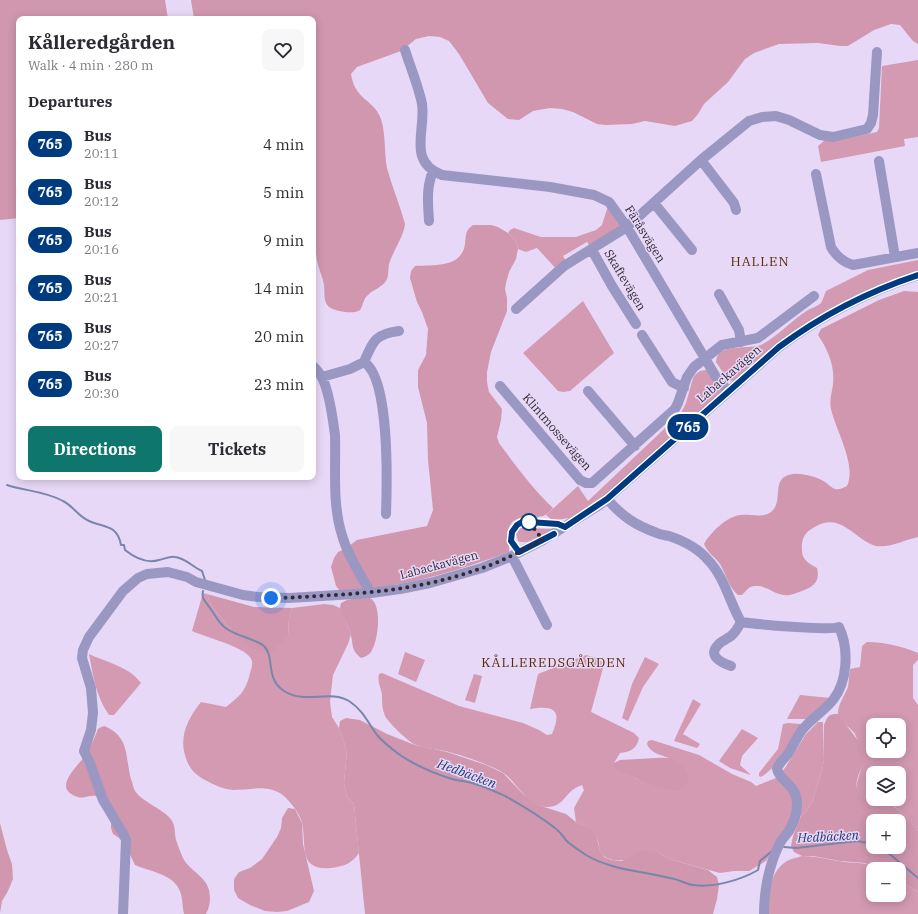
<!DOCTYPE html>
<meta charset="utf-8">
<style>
:root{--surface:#fff;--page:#f7f7f7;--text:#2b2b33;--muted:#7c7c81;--accent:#0f766e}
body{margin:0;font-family:"IBM Plex Serif",serif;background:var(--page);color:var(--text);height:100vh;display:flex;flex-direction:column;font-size:15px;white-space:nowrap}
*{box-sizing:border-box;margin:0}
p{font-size:13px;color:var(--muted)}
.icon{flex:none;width:22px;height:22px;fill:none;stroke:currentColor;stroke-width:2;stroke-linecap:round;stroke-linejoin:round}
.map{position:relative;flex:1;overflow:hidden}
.panel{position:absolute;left:16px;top:16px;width:300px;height:464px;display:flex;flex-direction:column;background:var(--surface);border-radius:8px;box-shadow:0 2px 10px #0003}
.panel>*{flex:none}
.badge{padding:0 8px;border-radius:13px;font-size:14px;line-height:26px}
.tools{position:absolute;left:866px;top:718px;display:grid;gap:8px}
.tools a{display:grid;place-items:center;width:40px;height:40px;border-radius:8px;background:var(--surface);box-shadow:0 2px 10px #0003;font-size:20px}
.you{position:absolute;width:20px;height:20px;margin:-10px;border:3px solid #fff;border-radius:50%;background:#1a73e8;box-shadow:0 0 0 6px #1a73e833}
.map>.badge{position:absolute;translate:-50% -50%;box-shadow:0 0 0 2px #fff}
h2{padding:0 12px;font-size:15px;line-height:36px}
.round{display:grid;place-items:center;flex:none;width:42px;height:42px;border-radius:8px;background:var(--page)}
.summary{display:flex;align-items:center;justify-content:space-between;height:68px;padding:0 12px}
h1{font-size:19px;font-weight:700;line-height:30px}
.cta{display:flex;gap:8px;margin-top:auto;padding:8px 12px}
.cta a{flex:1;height:46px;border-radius:8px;background:var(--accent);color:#fff;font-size:16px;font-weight:700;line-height:46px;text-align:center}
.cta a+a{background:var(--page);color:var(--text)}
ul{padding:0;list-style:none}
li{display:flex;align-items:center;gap:12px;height:48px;padding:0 12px}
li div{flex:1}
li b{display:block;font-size:15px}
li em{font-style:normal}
li .badge{min-width:44px;font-weight:700;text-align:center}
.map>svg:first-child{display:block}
.green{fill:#d39ab2;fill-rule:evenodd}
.forest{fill:#d097af;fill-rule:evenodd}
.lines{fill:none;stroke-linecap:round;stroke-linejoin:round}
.stream{stroke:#7986ac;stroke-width:2}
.minor{stroke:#9a98c2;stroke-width:10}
.line-casing{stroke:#fff;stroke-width:9}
.line{stroke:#003b80;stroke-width:6}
.walk{stroke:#322b37;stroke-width:4;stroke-dasharray:0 7.2}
.stop-dot{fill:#fff;stroke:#003b80;stroke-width:2}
.labels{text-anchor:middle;stroke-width:3;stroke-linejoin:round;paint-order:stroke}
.street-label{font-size:12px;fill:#322b37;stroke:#e8d8f7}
.neighbourhood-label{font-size:13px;letter-spacing:1px;fill:#582d05;stroke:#e8d8f7}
.water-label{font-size:13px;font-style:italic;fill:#223974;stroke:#e8d8f7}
</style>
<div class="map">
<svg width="918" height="914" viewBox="0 0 918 914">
<rect width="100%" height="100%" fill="#e8d8f7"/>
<path class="green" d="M918,60V137L904,139L905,146L821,162L818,146L825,140H839L877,132L879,128L882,66Z
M608,206L623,225L591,248L587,242L563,256L567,263L558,271L537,248L526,252L518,249L515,240L508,233L510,230L514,228L541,237H576L596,230L602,225Z
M918,260V272L854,296L734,381L728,380L716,362C717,341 750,351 763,344C779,335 792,320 808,310C812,308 818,306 821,303C823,300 824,295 826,291L868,270Z
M583,301L614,353L570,391L563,392L558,391L523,353Z
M705,370L710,371L720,385L722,391L611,492L575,517L556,520H552L546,515L578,486L588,501L681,413L686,403L693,378L696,374L700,371Z
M521,528L553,529C543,534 529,546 518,541L516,534L518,530Z
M203,593L207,594L213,608L235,634L288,636L289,618L292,608L324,604L333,605L340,608L351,634L348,644L333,675L330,702L332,717L339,728L347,751L344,783L347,797L354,804L359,853C351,864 345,866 331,868C297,871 307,845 302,823C300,814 292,804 286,798C271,783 251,790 233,790C223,789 214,785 205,780C194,774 188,767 185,755C179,735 189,717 201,702L226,707C240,696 246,691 250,673C252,667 254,661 249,656C240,646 206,637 192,631Z
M867,642C885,642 901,646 918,653V660L913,665V698L918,705V831C908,819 897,803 880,801C874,801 868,802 862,798C849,788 864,773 861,761C859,754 858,740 855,734C850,726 838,723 838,713C838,704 845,695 848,687C849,681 849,675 850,669L860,667L862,646ZM873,725H899V751H873ZM873,773H899V799H873Z
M405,652L425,660L416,682L398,674Z
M89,654C106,662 130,667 141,683L114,715H109C96,697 93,675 89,654Z
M586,655L597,658L602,662L603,668L591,712L634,733L639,738C637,749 630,752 620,753L614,763L635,778L666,788L679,790L669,758C661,755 650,753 647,744L648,741L652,740L699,755L732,774L751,782L756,786L776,778L785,768L806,734L818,722H823L824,760L822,771L813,800L806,812L801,816L793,819L766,861L749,871H734L720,873L672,860L659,853C645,856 608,869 600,851C599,848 599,845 598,842C595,829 587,827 576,822L574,808L584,790L582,785C580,786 576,787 574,789C564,796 562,807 547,807C526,806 518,782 502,772C488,764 461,755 445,751C436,749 425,748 416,745C408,742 389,723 385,716C382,709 382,702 382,695C381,687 377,682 379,674L382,673L459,706L523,723L539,730L547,735L552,734C563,709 553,705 530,709L538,674Z
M645,657L659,664L643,687L628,721L622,718L632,684Z
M474,674L482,676L475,703L465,700Z
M800,695L831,698L809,719H787Z
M693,699L701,704L683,734L700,744L697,748L674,741Z
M788,723L801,724C793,741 778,767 761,777L759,776V773L778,749L783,724Z
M742,729L758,738L742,756L740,765L751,775L730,768L719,761Z
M802,856C815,856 826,859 839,861C854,864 868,861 882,869H873V895H899V880L918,892V914H768C769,897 769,874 784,863C789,859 796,858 802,856Z"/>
<path class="forest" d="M0,0H165L168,19H19V218L0,220Z
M191,0H918V44L913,41L900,25L891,24L874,30L848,46H840L818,43L779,44L754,53L745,59L728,82L704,104L698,114L692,121L675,126L645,121L632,124L606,125L597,124L573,112L562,109L550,108L533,111L519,120L508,119L488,103L459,54L449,41L440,37L429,36L416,39L401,51L357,67L351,74C355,101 374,99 381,119C386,135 384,152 387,168C392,187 400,205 405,224C404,236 393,251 389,264C388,269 389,277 386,281C381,288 372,290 367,296C363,300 363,306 360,310C354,315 333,311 328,306C323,300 325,292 324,285C323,278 320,272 318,265C315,254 316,242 315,231L313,228V19H194Z
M473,225H491L498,227L508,233L515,240L518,249L516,259L509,272L506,283L505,289L507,298V311L491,352L487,372V382L489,392L502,409L501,420L497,437L499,443C516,466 532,488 553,508C550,511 547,515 543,516C530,520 514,512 508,530C506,538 510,545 509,552C455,572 398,589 340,591L336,586L331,567L334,558L338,552L345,549L357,540L427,526L433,510L428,460L427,423L418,387V370L426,355L428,329L422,312L417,302L410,278L411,271L415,266C433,265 462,268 465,244C466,236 465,230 473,225Z
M904,291L918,292V537C904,540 891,548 876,546C872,545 866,542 862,539C845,527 834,515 813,528C804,533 801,540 802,551C802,560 810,564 817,568C821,583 811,588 799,592C793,594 790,596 784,595C774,594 766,585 755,586C749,586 746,591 742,595H738C729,588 726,574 720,564C715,557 707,552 704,544C711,532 727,516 741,515C750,514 763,518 771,512C785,501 769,477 793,474C803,473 817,477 825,482C828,484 832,488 835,489C839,490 843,488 847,486C857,465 836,431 831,409C829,401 832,392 833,384C835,366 828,350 818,335L821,329L879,300Z
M207,594L254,607L292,608L289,618L288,636L271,653L258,651L247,645L235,634L213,608Z
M361,597C364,597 368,597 370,598C383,605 378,642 371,652C369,655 365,657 361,658C350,649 354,644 350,632C348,624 342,617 340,608L341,603L347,600Z
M834,714H838C846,728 861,738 863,755C865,768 851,781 859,793C866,805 879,799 889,804C901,809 910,821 918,831V892L899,880V869H882L865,863L840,861L813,856H802L794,852L791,846L793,836L801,816L806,812L813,800L822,771L824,760V725L827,718L830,715ZM873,821H899V847H873Z
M346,718L360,720L387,734L415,745L447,752L486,765L503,773L524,795L538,805L566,814L576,822L590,828L596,835L600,851L604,857L611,860L622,861L641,851H649L659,853L672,860L708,870L717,877L719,885L717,899L713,914H365L354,804L347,797L344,783L347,751L339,728L340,721Z
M104,726C130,736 125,757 131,779C133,783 133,788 135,791C144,803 159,807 169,817C176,824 174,831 176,840C178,846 181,854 184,860C191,871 206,877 209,890C211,899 210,906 206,914H184C182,906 183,897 179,889C172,874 149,871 135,865C129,853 126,841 113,834L111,828V817L96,796C90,795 84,799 78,797C50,788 79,766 86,754C90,748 93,741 96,734C97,733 97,730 98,729C100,727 102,727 104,726Z
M656,758C675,757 680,761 689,777C687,781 685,788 680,790C668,794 626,774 614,768V763L620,760Z
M288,808L295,809L302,823L303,844L314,891L309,902L287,911L277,912L265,911L250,905L238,898L234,890V879L239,872L250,868L262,859L277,837L281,828L282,818Z
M0,823L7,850L12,864L13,879L8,891L2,901L0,913Z"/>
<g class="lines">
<path class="stream" d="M7,485C25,491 45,491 63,501C73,506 78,516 89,521C104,528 117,524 121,545H124L125,550C135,558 146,564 159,560C165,559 169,556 175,557C186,558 192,567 202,571L205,580
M203,591C201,599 206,602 210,608C216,616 219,624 227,629C237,636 255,639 264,646C275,657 265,679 284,691C306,705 329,689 349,701C363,710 368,723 377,735C383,742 392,749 400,755C415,765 436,774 452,779C459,781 466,781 472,783C484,786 496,792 507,797C523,806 541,817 555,828C561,832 564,839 569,843C574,847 580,851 586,855C611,870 642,871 670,878C678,879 685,884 693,885C713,888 741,880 758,870L760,861L772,851
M784,847L796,848L857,841L873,844
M879,847L892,856L918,878"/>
<path class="minor" d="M405,50C410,66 419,88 422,104C426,131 407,161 442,175L550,187L594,195L609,202L627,227L716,377L728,391
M701,160L734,203L736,210
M879,161L895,257
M816,174L831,247C836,256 843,262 853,265L918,253
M654,203L692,250
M429,221C428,203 426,188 433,171
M592,250L612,286L636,324
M719,294L739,330L741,342
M516,309L564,266L627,227L701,160L749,121L762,117L776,116L789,120L820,135L833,137L867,129L871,123L873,115L877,52
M642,335L672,382L684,388
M364,362C390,378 387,485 386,514
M313,366C316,369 319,372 321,376C329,388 333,420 335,435C336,468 332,504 342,535C347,554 361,576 371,593
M322,377L350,369L364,362C373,341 375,334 399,331
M500,386L580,480L586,483H592L675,409L678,403L687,377L694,367L722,345L758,338L814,296
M588,391L635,446
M607,499C623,517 635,525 657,533C661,535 665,535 669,536C684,541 698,548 708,560C724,576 730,603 741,622C754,624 831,631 839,627C849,648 848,681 833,700C824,711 811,719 802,730C797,737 793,746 788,754C784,759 779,763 777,769C779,781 798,785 797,805C797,813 793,824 789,831C786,835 782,839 780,843C769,864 764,891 764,914
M512,556L547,625
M731,666C722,663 707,656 718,645C721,641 727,639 731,636C736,632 738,628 741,622
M123,914L126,840L124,835L103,800L90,763L84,751L91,730L93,713L91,688L82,658L83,650L89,637L123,591L138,578L147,574L168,572L187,577L196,582L243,595L258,597L289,598L371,593L400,589L430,583L482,568L512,556L543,540L601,504L779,347C822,315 867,292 918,275"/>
</g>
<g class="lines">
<defs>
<path id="line" d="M554,534L519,552L511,541L512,532L517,525L522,522H529L558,524L565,527L607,499L779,347C822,315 867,292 918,275"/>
</defs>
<use href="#line" class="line-casing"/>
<use href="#line" class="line"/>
<path class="walk" d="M271,598C287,598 302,597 317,596C375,593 427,588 482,568C503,561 523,550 543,540L529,522"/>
</g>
<circle class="stop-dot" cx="529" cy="522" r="8"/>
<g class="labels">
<g class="street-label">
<text transform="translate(645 234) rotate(58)" y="4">Färåsvägen</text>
<text transform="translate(625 280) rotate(59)" y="4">Skaftevägen</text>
<text transform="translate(729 374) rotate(-41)" y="4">Labackavägen</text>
<text transform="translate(557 432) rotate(49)" y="4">Klintmossevägen</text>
<text transform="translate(439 565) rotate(-15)" y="4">Labackavägen</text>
</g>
<g class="neighbourhood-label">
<text x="760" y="266">HALLEN</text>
<text x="554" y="667">KÅLLEREDSGÅRDEN</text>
</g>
<g class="water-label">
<text transform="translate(467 773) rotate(20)" y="5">Hedbäcken</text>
<text transform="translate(828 836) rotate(-3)" y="5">Hedbäcken</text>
</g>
</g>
</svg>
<div class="tools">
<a><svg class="icon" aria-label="locate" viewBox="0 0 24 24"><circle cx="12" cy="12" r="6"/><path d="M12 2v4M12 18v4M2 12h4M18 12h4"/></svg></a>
<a><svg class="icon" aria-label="layers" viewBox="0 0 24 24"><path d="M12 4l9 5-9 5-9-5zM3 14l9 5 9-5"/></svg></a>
<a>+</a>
<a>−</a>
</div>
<div class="you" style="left:271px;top:598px"></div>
<b class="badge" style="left:688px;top:427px;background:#003b80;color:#fff">765</b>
<section class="panel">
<div class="summary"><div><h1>Kålleredgården</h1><p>Walk · 4 min · 280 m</p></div><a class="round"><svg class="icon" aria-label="heart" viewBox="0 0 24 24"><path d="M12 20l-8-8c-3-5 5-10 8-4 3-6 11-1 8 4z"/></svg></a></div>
<h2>Departures</h2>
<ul>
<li><span class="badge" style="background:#003b80;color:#fff">765</span><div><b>Bus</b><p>20:11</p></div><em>4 min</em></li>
<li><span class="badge" style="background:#003b80;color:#fff">765</span><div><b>Bus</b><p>20:12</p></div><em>5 min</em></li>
<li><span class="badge" style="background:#003b80;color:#fff">765</span><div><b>Bus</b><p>20:16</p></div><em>9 min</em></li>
<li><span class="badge" style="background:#003b80;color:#fff">765</span><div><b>Bus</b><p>20:21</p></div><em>14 min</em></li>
<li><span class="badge" style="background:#003b80;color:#fff">765</span><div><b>Bus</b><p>20:27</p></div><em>20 min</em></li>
<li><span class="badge" style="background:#003b80;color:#fff">765</span><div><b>Bus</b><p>20:30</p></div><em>23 min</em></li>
</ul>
<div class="cta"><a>Directions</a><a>Tickets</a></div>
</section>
</div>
